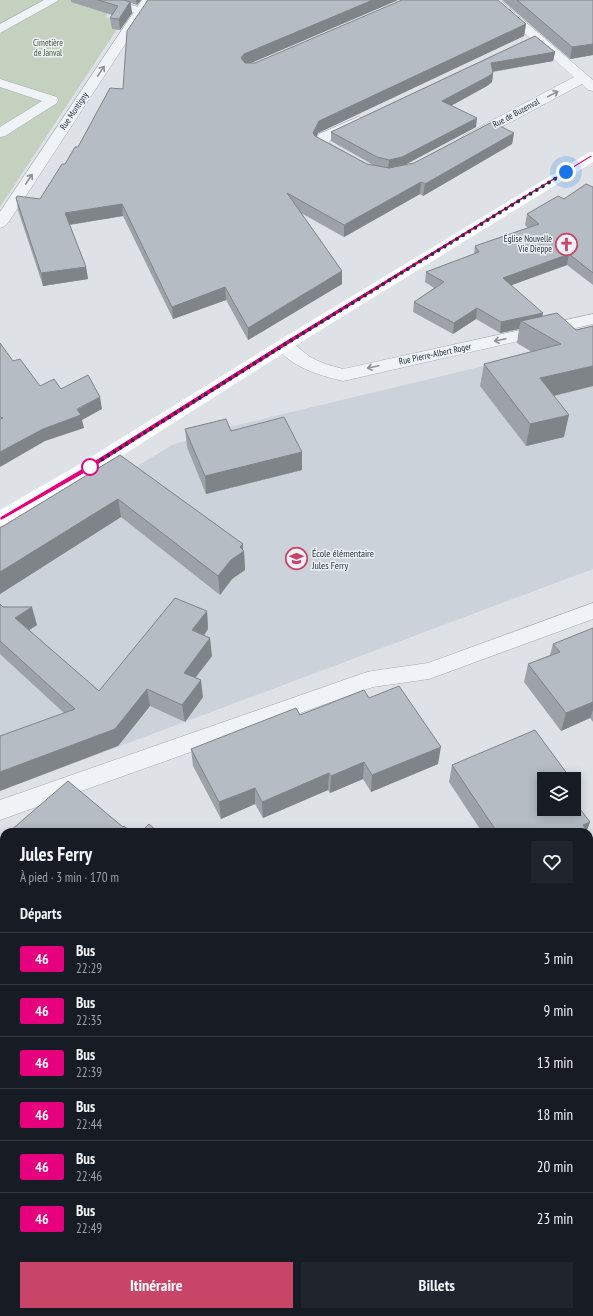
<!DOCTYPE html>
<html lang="fr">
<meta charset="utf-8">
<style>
:root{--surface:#171b24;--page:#20242c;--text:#f1f3f6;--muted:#9ea1a6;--line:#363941;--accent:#c94567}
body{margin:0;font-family:"PT Sans Narrow",sans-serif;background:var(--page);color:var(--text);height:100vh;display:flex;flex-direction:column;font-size:15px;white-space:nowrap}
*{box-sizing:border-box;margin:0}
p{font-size:13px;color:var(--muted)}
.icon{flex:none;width:22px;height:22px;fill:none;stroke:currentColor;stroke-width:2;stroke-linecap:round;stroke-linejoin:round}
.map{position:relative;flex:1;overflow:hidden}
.side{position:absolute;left:0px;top:828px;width:593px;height:488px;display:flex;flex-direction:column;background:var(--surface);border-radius:12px 12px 0 0;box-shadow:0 2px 10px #0003}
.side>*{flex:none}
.badge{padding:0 8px;border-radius:3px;font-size:14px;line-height:26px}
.fabs{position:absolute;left:537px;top:772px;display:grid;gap:8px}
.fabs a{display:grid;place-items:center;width:44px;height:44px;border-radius:0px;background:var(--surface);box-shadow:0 2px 10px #0003;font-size:20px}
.you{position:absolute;width:20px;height:20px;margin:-10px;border:3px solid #fff;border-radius:50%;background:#1a73e8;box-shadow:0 0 0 6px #1a73e833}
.map>.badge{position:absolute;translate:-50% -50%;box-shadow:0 0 0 2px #fff}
h2{padding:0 20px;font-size:15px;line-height:36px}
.round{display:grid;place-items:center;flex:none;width:42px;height:42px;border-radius:0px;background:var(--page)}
.overview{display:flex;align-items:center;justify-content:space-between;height:68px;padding:0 20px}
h1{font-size:19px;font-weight:700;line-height:30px}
.button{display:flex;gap:8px;margin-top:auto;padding:8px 20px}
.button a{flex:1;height:46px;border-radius:0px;background:var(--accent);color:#fff;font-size:16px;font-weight:700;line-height:46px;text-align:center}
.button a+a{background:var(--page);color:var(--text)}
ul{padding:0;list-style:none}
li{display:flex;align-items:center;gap:12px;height:52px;padding:0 20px;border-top:1px solid var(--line)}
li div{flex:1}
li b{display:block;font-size:15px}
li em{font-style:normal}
li .badge{min-width:44px;font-weight:700;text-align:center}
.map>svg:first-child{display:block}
.built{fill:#ccd2d9}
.green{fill:#c5d1bf}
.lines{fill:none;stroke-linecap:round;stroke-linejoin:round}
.lane-casing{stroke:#a3aab1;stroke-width:1}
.street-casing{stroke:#a3aab1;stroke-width:1}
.lane{fill:#f0f3f5;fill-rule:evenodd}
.street{fill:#f0f3f5;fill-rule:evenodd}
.secondary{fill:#fff;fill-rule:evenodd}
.wall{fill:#9ca2a8}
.shaded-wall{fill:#7f8488}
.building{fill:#b5bcc3;stroke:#7f8488}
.oneway{stroke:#8c9299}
.line{fill:#e6007e;stroke:#fff}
.walk{stroke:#27323d;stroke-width:4;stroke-dasharray:0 7.2}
.stop-dot{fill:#fff;stroke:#e6007e;stroke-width:2}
.labels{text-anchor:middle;stroke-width:3;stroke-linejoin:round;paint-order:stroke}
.far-park-label{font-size:9px;fill:#405835;stroke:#edf1f5}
.far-street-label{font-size:9px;fill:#27323d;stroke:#edf1f5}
.far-poi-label{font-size:9px;fill:#27323d;stroke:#edf1f5;text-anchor:end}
.poi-label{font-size:10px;fill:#27323d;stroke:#edf1f5;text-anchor:start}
</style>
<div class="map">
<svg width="593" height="1316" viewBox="0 0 593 1316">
<rect width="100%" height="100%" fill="#dee2e7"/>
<path class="built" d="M593,340V569L0,791V550L172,445L229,427Z"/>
<path class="green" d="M0,0H124L110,9L106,17L121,23L0,207Z"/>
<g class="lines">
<defs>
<path id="lane" d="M44,0H58L56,2L0,33V24Z
M96,0H115L145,9L147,11L145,13L141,14L98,2Z
M0,79L57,97L58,100L57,103L5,136L0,137V127L42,101L0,87Z
M593,603V619L429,679L373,687L0,820V800L364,673L372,671L428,663Z
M409,1312H441L440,1316H408Z"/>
<path id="street" d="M142,0H154L8,223L5,226L0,228V212Z
M487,0H500L593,80V91L588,90L582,84L473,142L468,143L463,142L461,139L463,136L574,77Z
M358,117L363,118L365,121L363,124L330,140L329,143L348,154L350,157L348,160C337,163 326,153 316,147L314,144L319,134Z
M593,314V324L343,381C318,375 290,367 275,345L278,341L284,340L290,341L310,357L325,364L343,369Z
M0,951L4,953V980L0,978Z
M4,1038V1067L0,1069V1040Z
M444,1312H479L481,1316H446Z"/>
</defs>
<use href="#lane" class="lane-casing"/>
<use href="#street" class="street-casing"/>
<use href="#lane" class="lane"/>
<use href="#street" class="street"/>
<path class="secondary" d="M593,152V162L290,349L87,478L7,524L0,526V510L73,468L278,341L588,153Z"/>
</g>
<path class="wall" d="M71,0H141L137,5L131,3L132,13L120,30L112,29L110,18L112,15L71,2Z
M147,0H398L251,63H255L526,24L524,36L318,133L316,137L367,164L375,166L331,141V132L535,36L555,52L553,61L493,72L492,82L487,86L451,106L476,127L404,165L414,163L514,133L512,144L423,196L420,194L344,237L301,213L342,271V284L248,340L226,300L173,319L123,216L70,225L86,267L88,279L43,286L18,210L16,198L40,199L78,147L123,89Z
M502,0H593V55L570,59Z
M593,187V285L567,265L511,285L542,316L576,330L593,326V386L554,396L564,437L526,446L480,386L484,364L532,352L517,343L519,329L500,333L476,319L453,334L413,312L414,302L434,288L425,282L426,272L474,254L475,246L528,228L525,225L527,214L564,199Z
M185,429L231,431L302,470L206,494L187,447Z
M120,455L243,544V550L244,551L245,570L232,579L220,595L121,517L0,594V528Z
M0,604L3,607L37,625L29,630L99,691L207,611L208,629L204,636L212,656L195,678L203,697L185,722L150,706L118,746L64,713L0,654Z
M593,628V722L590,718L561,731L524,682L528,664L550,655L553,644Z
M369,698L438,764L371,792L363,779L330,793L328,790L263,818L255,804L221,819L193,766L191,749L300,715Z
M452,765L544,779L590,822L587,830L588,832H482L449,782Z"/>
<path class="shaded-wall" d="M136,0H141L137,5Z
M373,0H398L244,66L241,58L244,54Z
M130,2L132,13L120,30L119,19Z
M526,24L524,36L318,133L313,145V133L319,121Z
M593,44V55L570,59L572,47Z
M555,52L553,61L489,72L491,63Z
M493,73L492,82L487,86L441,111L442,101Z
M477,118L476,127L401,167L388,169L389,160Z
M514,133L512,144L423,196L425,184Z
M421,182L420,194L344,237V225Z
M122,204L123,216L67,225L65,213Z
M569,254L567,265L501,289L503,278Z
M86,267L88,279L43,286L41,273Z
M342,271V284L248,340V328Z
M225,287L226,300L173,319L172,307Z
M477,308L476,319L453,334L454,323Z
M543,313L541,324L521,321L519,329L500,333L501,322Z
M593,366V386L536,400L540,378Z
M100,397L102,409L82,420L84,428L45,441L0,467V452Z
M569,415L564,437L526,446L530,424Z
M302,452V470L206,494L205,476Z
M118,499L121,517L0,594V572Z
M243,544V552L244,551L245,570L232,579L220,595L218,576L240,547Z
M32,607L37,625L20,636L15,618Z
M207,611L208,629L194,648L192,630Z
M210,638L212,656L186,690L184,673Z
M201,680L203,697L185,722L182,705Z
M147,689L150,706L118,746L0,791V772Z
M593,702V710L590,718L561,731L566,713Z
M441,747L438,764L371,792L372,775Z
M364,762L363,779L330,793L331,776Z
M329,773L328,790L263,818L262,802Z
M577,787L574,797V789Z
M255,788V804L221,819L219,802Z
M590,822L586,832L583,825Z
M593,951V963L589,965V953Z"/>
<path class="building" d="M98,0H124L130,2L119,19L110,18L118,6Z
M148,0H373L244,54L241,58L245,63H255L402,0H498L526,24L319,121L313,133L315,136L367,164L389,168L414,163L492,122L514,133L425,184L421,182L344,225L287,193L342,271L248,328L225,287L172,307L122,204L65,213L86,267L41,273L16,198L17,196L40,199L62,164H65L75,147H78L110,88L123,89L127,31Z
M517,0H593V44L572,47Z
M535,36L555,52L491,63L493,73L489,76L442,101L477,118L402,157L389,160L377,157L331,132Z
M586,184L593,187V273L569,254L503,278L543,313L501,322L477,308L454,323L414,302L444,282L426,272L479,252L475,246L539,224L527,214L558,196L564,199Z
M557,313L576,330L593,326V366L540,378L569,415L530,424L484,364L561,344L521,321Z
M0,343L13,361L20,359L40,386L54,379L61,389L88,375L100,397L77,409L81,415L43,429L0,452V419L3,418L0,417Z
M284,417L302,452L205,476L185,429L226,419L231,431Z
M120,455L243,544L240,547L244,551L231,560L218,576L118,499L0,572V528Z
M175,598L207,611L192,630L210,638L184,673L201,680L182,705L147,689L115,729L0,772V736L75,709L0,641V604L3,607H32L15,618L99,691Z
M593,628V702L566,713L528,664L560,652L553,644Z
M399,686L441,747L372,775L364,762L331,776L329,773L262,802L255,788L219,802L191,749L296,708L300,715L364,690L369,698Z
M535,730L571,779H544V809H574V801L590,822L583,825L588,832H497L452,765Z
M68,781L123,827L124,826L131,832H11L10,831Z
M574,783L577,787L574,789Z
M149,824L158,832H141Z
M589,833L593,838V951L589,953Z
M32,1312H105L109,1316H35Z
M178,1312H246L249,1316H174Z"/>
<defs><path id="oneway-shaft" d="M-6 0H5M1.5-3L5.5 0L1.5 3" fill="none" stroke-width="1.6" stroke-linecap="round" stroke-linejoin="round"/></defs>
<g class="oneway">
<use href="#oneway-shaft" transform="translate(101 71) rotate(-56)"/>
<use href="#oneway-shaft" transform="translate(553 94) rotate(-28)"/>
<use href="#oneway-shaft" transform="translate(29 179) rotate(-57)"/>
<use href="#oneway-shaft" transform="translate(500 340) rotate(168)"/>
<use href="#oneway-shaft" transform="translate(373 367) rotate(168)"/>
</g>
<path class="line" d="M591,155L593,156L286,346L83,474L2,520H0V517L78,471L282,343Z"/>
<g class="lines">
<path class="walk" d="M90,467L284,345L566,172"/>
</g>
<defs>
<symbol id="church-ring" viewBox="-11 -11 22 22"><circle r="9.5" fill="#edf1f5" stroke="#c94567" stroke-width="1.5"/><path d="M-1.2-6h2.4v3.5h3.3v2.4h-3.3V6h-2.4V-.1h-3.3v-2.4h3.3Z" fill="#c94567"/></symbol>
<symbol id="school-ring" viewBox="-11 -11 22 22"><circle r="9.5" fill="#edf1f5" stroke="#c94567" stroke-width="1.5"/><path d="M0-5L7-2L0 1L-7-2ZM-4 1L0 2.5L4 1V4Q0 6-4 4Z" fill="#c94567"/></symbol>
</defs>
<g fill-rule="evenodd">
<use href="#church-ring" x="554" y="232" width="25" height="25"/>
<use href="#school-ring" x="284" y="546" width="25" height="25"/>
</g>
<circle class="stop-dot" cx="90" cy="467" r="8"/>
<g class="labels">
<g class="far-park-label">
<text x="48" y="46">Cimetière<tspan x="48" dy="10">de Janval</tspan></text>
</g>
<g class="far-street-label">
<text transform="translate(74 111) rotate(-56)" y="3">Rue Montigny</text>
<text transform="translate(516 113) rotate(-28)" y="3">Rue de Buzenval</text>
<text transform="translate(435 354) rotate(-12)" y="3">Rue Pierre-Albert Roger</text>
</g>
<g class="far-poi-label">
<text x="552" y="242">Église Nouvelle<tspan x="552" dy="10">Vie Dieppe</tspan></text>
</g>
<g class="poi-label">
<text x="312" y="557">École élémentaire<tspan x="312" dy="12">Jules Ferry</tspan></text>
</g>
</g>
</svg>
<div class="fabs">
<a><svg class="icon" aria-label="layers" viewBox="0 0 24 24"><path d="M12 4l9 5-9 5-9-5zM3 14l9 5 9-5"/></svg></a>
</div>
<div class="you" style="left:566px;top:172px"></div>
<section class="side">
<div class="overview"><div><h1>Jules Ferry</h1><p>À pied · 3 min · 170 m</p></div><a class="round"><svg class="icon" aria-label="heart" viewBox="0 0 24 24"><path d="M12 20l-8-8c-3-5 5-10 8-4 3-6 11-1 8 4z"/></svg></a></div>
<h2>Départs</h2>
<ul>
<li><span class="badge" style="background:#e6007e;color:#fff">46</span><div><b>Bus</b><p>22:29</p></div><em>3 min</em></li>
<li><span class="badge" style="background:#e6007e;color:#fff">46</span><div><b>Bus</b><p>22:35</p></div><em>9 min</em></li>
<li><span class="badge" style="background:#e6007e;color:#fff">46</span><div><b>Bus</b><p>22:39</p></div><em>13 min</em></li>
<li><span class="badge" style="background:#e6007e;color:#fff">46</span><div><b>Bus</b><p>22:44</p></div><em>18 min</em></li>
<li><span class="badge" style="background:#e6007e;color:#fff">46</span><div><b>Bus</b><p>22:46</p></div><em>20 min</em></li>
<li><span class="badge" style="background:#e6007e;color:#fff">46</span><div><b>Bus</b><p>22:49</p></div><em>23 min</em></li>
</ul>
<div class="button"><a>Itinéraire</a><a>Billets</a></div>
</section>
</div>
